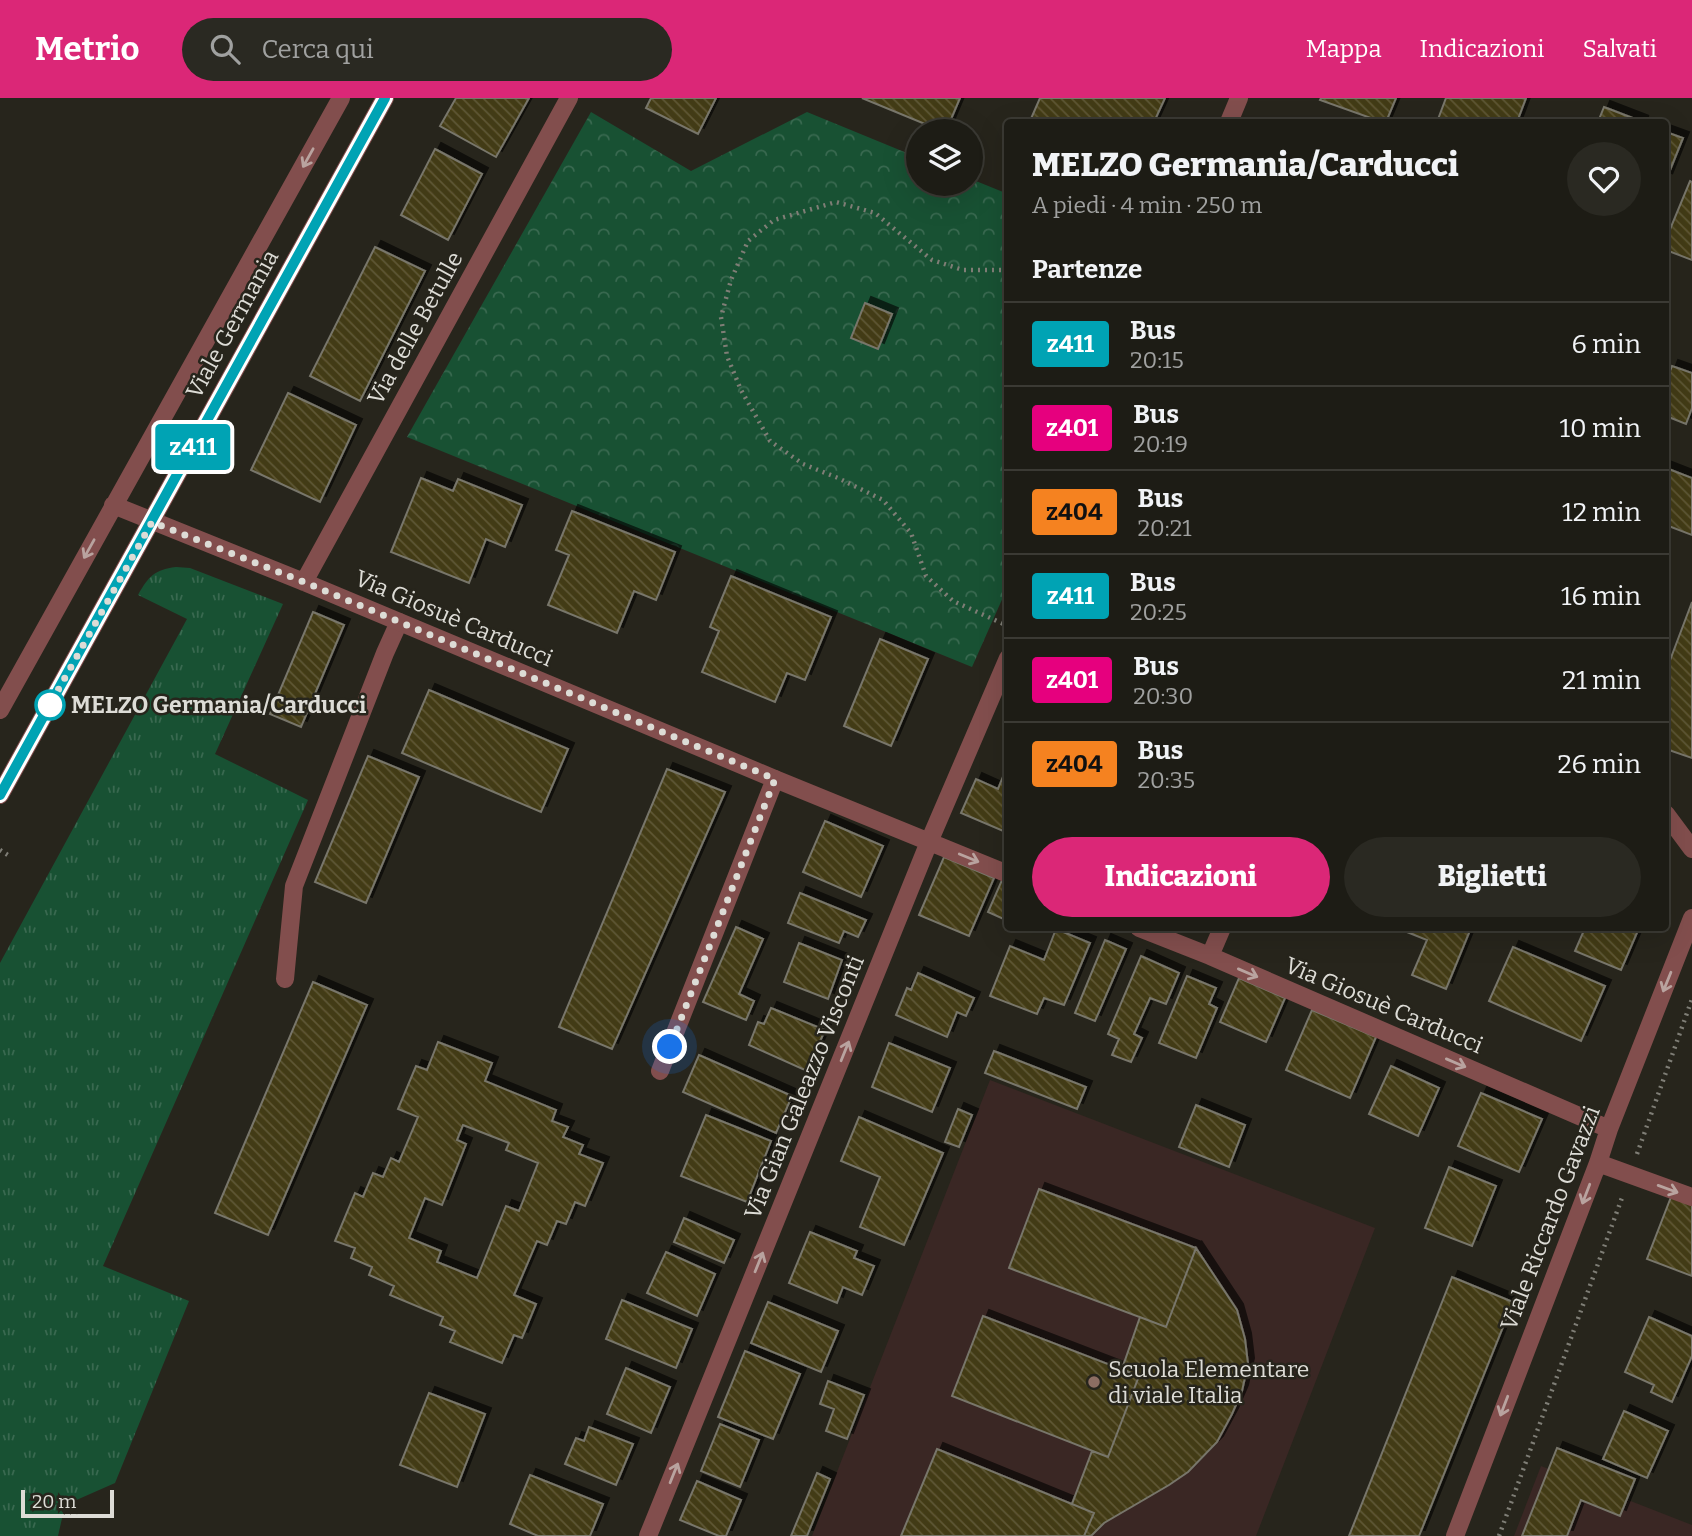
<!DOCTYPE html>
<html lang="it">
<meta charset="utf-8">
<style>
:root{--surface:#1d1c15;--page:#2a2922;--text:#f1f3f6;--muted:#a0a1a0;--line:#3b3a34;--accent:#db2777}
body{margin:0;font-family:Bitter,serif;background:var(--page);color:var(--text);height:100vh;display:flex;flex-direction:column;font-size:26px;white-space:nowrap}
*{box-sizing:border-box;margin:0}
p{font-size:23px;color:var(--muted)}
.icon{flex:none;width:38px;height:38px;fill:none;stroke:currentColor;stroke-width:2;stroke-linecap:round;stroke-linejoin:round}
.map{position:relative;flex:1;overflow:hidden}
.panel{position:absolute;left:1004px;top:21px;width:665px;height:812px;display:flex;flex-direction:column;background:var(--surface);border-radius:7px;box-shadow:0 7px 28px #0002,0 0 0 2px var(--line)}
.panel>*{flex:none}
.badge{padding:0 14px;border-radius:5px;font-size:24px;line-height:46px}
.tools{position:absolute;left:906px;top:21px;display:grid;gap:14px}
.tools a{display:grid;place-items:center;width:77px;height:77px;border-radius:50%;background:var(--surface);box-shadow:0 7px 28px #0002,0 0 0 2px var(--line);font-size:35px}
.scale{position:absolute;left:21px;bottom:18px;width:93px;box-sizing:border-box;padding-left:7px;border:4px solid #dddcd6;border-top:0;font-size:19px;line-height:24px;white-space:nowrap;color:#dddcd6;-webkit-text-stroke:5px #27251c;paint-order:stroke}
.you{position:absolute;width:35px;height:35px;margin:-18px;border:5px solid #fff;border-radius:50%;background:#1a73e8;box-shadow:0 0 0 10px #1a73e833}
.map>.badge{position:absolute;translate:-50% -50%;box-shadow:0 0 0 4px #fff}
h2{padding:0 28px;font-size:26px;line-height:63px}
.round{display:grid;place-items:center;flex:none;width:74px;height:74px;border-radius:37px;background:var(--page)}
.headline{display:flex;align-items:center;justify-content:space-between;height:119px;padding:0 28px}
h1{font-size:33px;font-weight:800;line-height:52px}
.primary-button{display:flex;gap:14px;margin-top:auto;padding:14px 28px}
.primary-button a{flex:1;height:80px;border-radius:42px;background:var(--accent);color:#fff;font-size:28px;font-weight:800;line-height:80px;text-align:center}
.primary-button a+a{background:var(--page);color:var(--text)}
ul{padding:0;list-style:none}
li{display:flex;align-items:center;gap:21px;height:84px;padding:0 28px;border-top:2px solid var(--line)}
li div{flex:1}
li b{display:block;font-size:26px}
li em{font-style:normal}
li .badge{min-width:77px;font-weight:700;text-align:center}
header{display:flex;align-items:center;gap:42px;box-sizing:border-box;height:98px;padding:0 35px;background:var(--accent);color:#fff}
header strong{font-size:33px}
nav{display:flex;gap:38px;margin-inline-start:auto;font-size:24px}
.search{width:490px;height:63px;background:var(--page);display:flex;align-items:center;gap:18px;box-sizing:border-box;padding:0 24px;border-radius:38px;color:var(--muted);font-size:26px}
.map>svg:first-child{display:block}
.education{fill:#3a2724}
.grass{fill:url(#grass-tufts)}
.park{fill:url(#park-crowns)}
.building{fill:url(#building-back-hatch);stroke:#78766b;stroke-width:2;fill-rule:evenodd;filter:url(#shadow)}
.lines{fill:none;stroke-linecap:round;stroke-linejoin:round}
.path{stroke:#7f7e76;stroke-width:4.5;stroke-dasharray:2 5;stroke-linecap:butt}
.lane{stroke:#824e4d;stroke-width:18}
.street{stroke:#824e4d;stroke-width:18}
.oneway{stroke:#b9a39f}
.line-casing{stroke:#fff;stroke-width:16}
.line{stroke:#00a3b4;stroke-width:10}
.walk{stroke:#dddcd6;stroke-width:7;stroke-dasharray:0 12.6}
.stop-dot{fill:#fff;stroke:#00a3b4;stroke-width:3.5}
.education-dot{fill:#8d6e63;stroke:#27251c;stroke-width:2.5}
.labels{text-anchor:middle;stroke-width:5;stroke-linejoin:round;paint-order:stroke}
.street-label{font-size:23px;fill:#dddcd6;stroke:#27251c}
.stop-label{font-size:23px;font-weight:bold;fill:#dddcd6;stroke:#27251c;text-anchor:start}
.poi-label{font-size:23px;fill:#dddcd6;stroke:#27251c;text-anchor:start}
</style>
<header>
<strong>Metrio</strong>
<div class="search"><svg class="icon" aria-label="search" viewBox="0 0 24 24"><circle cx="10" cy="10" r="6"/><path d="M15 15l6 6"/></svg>Cerca qui</div>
<nav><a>Mappa</a><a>Indicazioni</a><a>Salvati</a></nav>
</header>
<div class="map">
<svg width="1692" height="1438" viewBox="0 0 1692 1438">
<defs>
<pattern id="grass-tufts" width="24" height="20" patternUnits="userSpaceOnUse" patternTransform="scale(1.75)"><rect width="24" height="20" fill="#185133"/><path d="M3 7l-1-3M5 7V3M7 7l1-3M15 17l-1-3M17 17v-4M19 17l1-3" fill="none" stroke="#396950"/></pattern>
<pattern id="park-crowns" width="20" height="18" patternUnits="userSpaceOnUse" patternTransform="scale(1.75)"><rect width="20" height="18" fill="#185133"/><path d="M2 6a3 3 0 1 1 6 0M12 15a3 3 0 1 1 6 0" fill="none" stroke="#396950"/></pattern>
<pattern id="building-back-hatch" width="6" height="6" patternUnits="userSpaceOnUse" patternTransform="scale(1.75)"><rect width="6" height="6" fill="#433b14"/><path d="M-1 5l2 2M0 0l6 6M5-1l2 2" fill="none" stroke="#5e5735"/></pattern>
<filter id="shadow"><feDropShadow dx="6" dy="-6" stdDeviation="0" flood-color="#0009"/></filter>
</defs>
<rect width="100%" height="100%" fill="#27251c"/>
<path class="education" d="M990,982L1375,1130L1256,1438H812Z
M1541,1368L1692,1427V1438H1514Z"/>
<path class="grass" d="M176,469L190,470L283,506L215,656L308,702L103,1168L189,1203L115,1385L65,1407L58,1438H0V865L187,521L138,497C149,478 154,472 176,469Z"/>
<path class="park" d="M591,14L691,73L807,14L919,60V86H971V81L1008,96V488L972,569L407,339Z"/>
<path class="building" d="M456,0H529L496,59L440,28Z
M651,0H716L698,36L646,10Z
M862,0H960L946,33H942Z
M1040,0H1165L1154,24H1097L1093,23L1092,24H1033L1030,23Z
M1321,0H1396L1386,24H1382L1320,2Z
M1446,0H1526L1517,24H1437Z
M1604,9L1643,24H1598Z
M1666,34L1683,40L1666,82Z
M435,51L482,76L448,142L401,117Z
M1690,83L1692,84V162L1666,152V141Z
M375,149L425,173L360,303L310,278Z
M865,205L892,216L878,251L851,240Z
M1672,268L1692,275V310L1686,326L1666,318V280L1667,281Z
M288,295L356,327L320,404L251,372Z
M1666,370L1692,380V437L1666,427Z
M421,380L453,393L458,381L522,407L505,449L486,441L469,485L391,454Z
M572,413L675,454L656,502L634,493L617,535L548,507L569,457L556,452Z
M731,478L831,519L805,582L787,575L775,604L702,574L719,533L710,529Z
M1692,504V660L1666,651V573Z
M313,514L344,527L301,629L270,616Z
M880,541L928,561L891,648L844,628Z
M429,592L568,651L541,714L402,655Z
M368,658L419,679L366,805L315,784Z
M1008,666V735L961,715L976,681L998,691Z
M667,671L725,694L612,951L559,929Z
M825,723L883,748L861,799L803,774Z
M944,759L994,780L969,838L919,817Z
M1002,782L1008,785V823L988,814Z
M800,795L866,822L858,839L844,833L839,845L788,825Z
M736,829L763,841L739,896L754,903L746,922L703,904Z
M1397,830H1471L1446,891L1412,877L1427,842Z
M1585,830H1639L1621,872L1575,853Z
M1056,831L1090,845L1064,907L1044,900L1037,916L990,898L1010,848L1044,862Z
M1105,842L1126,851L1095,923L1075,915Z
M799,845L842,862L828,901L784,884Z
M1513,849L1605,888L1581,943L1489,903Z
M1141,858L1179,875L1166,906L1150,900L1134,936L1142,940L1131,964L1112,957L1119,941L1108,936Z
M918,875L974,900L966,918L957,914L947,939L896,917L907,890L911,892Z
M1187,878L1216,890L1209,906L1217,910L1196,960L1159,945Z
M1239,880L1285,900L1266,944L1220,924Z
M313,884L367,907L268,1137L215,1115Z
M771,910L825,932L807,973L749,947L758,924L764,926Z
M1312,912L1376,939L1350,1000L1286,972Z
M438,944L492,965L485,983L556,1012L552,1023L568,1029L563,1039L583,1047L579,1056L603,1065L585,1108L575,1104L566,1126L557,1123L547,1147L537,1143L514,1197L536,1206L522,1240L514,1237L502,1265L450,1244L455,1233L440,1227L443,1219L390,1197L394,1188L369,1177L372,1169L351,1160L355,1150L335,1143L355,1095L363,1099L373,1075L383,1079L391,1060L399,1064L418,1019L398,1011L416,968L427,972ZM463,1027L509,1045L506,1052L538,1065L519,1113L506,1108L477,1180L437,1164L441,1153L409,1140L425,1100L442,1107L466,1046L457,1042Z
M889,945L950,970L932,1014L872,989Z
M994,953L1086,989L1077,1011L985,975Z
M699,957L792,998L776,1035L683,994Z
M1391,968L1439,990L1418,1038L1369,1016Z
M1481,995L1542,1021L1519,1074L1458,1048Z
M1196,1007L1245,1027L1229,1069L1179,1049Z
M958,1011L972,1017L959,1049L945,1044Z
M706,1017L771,1043L747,1104L681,1078Z
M859,1019L943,1055L904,1147L860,1129L880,1079L841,1063Z
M1449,1069L1496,1088L1472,1148L1425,1130Z
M1039,1091L1196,1150L1166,1229L1009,1170Z
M1671,1099L1692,1107V1178L1647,1161Z
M684,1120L734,1142L724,1165L674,1144Z
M810,1134L857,1153L854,1160L874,1168L862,1197L843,1189L837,1205L789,1185Z
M1196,1150L1237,1212L1245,1241L1248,1266L1242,1293L1232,1316L1217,1344L1188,1374L1169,1387L1104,1425L1091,1438H1084L1094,1415L1072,1406L1092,1353L1108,1359L1139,1278L1122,1271L1140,1219L1166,1229Z
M666,1154L715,1176L697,1218L647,1195Z
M1452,1179L1513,1204L1419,1438H1349Z
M622,1202L692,1231L676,1270L606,1241Z
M768,1204L838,1233L821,1274L751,1245Z
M983,1218L1139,1278L1108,1359L952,1298Z
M1649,1219L1692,1238V1258L1672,1304L1651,1294L1654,1287L1625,1274Z
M745,1253L800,1276L773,1341L718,1319Z
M626,1270L670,1289L651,1335L607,1316Z
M828,1283L864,1297L847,1341L826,1333L834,1311L820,1306Z
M429,1295L485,1316L457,1389L400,1367Z
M1624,1313L1668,1333L1647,1380L1603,1361Z
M720,1326L759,1342L740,1389L701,1373Z
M589,1329L633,1346L616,1387L565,1366L576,1340L584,1343Z
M1557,1350L1635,1381L1620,1418L1581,1402L1567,1438H1522Z
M937,1351L1094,1415L1084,1438H901Z
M817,1375L830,1381L807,1438H791Z
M530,1377L603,1406L590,1438H538L510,1426Z
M697,1383L741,1402L726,1438H719L680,1422Z"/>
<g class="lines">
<path class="path" d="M1008,172H963L932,162L875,115L836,104L774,122L748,143L731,182L721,219L727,258L741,292L770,343L803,366L838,380L883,402L911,435L926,478L953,503L1008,528
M0,752L11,759
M1637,1056L1692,901
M1499,1438L1623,1097"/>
<path class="lane" d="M285,881L294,788L385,555L399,524
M660,973L775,681"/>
<path class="street" d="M1229,24L1239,0
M113,407L304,484L775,681L1008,776
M304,484L569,0
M0,612L341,0
M0,697L385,0
M1666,716L1692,751
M1139,830L1210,858L1609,1031
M1210,858L1222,830
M1598,1065L1692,1099
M648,1438L929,744L1008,560
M1455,1438L1598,1065L1609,1031L1692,820"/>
</g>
<defs><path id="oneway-shaft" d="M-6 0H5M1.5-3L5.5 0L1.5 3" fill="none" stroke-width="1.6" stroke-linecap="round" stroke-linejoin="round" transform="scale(1.75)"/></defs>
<g class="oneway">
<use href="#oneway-shaft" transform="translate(308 60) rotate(119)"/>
<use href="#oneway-shaft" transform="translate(89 451) rotate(119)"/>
<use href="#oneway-shaft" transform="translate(969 760) rotate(22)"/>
<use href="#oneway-shaft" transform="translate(1248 875) rotate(23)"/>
<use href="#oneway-shaft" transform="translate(1667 884) rotate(112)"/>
<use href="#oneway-shaft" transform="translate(845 953) rotate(-68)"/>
<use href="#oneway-shaft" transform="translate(1456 965) rotate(23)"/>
<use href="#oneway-shaft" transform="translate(1668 1091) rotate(20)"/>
<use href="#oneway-shaft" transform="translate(1586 1096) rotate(111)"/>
<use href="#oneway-shaft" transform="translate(759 1164) rotate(-68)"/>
<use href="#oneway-shaft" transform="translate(1504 1308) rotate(111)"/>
<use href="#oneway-shaft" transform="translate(674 1375) rotate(-68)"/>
</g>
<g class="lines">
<defs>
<path id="line" d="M0,697L385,0"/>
</defs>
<use href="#line" class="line-casing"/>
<use href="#line" class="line"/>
<path class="walk" d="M50,607L48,610L152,424L304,484L775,681L670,949"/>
</g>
<circle class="stop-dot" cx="50" cy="607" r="14"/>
<circle class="education-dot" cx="1094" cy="1284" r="7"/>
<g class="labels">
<g class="street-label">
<text transform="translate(232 226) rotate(-61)" y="8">Viale Germania</text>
<text transform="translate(415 230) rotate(-61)" y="8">Via delle Betulle</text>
<text transform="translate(454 520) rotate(23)" y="8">Via Giosuè Carducci</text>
<text transform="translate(1384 907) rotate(23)" y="8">Via Giosuè Carducci</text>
<text transform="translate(804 989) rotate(-68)" y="8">Via Gian Galeazzo Visconti</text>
<text transform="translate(1550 1120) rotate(-69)" y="8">Viale Riccardo Gavazzi</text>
</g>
<g class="stop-label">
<text x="71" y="615">MELZO Germania/Carducci</text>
</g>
<g class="poi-label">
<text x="1108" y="1279">Scuola Elementare<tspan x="1108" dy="26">di viale Italia</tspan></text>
</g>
</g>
</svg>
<div class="tools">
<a><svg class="icon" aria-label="layers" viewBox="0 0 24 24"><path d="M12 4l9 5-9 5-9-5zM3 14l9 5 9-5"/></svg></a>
</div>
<div class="scale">20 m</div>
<div class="you" style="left:670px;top:949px"></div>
<b class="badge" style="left:193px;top:349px;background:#00a3b4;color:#fff">z411</b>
<section class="panel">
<div class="headline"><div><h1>MELZO Germania/Carducci</h1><p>A piedi · 4 min · 250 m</p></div><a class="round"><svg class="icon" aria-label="heart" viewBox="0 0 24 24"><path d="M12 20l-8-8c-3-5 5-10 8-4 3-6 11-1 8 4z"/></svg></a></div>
<h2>Partenze</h2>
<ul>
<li><span class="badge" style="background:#00a3b4;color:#fff">z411</span><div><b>Bus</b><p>20:15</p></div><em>6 min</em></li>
<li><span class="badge" style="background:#e6007e;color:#fff">z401</span><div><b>Bus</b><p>20:19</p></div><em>10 min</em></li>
<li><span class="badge" style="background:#f58220;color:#111">z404</span><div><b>Bus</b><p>20:21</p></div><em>12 min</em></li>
<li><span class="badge" style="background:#00a3b4;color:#fff">z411</span><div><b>Bus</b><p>20:25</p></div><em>16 min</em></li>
<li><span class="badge" style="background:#e6007e;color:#fff">z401</span><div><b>Bus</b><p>20:30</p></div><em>21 min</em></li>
<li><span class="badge" style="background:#f58220;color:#111">z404</span><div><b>Bus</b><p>20:35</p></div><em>26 min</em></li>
</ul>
<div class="primary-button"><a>Indicazioni</a><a>Biglietti</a></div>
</section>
</div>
